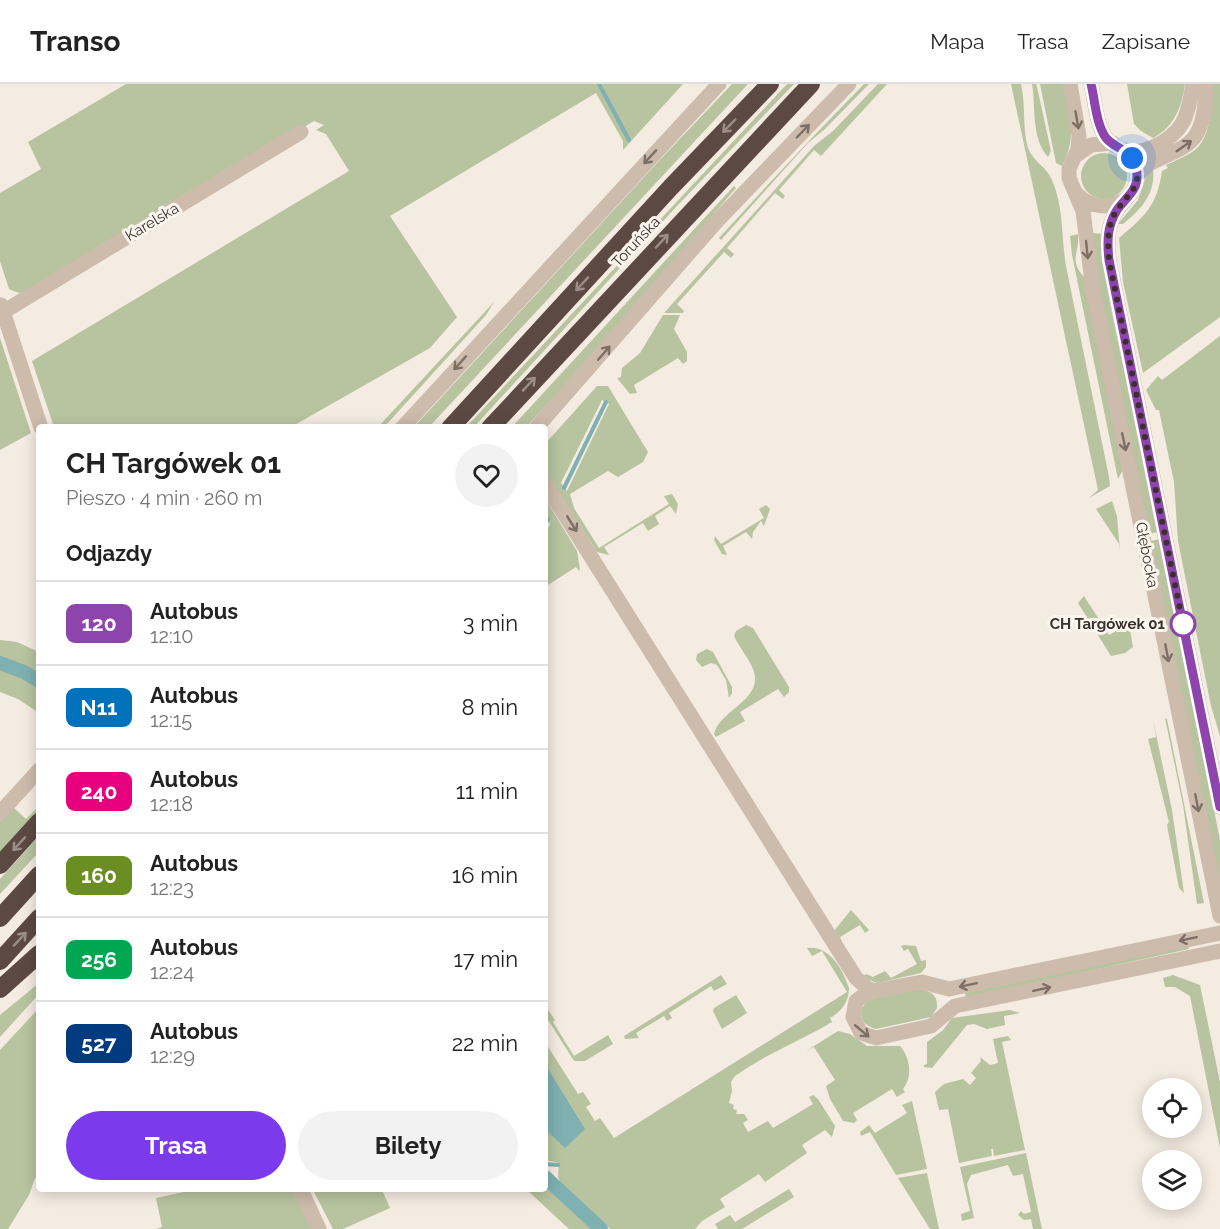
<!DOCTYPE html>
<html lang="pl">
<meta charset="utf-8">
<style>
:root{--surface:#fff;--page:#f2f2f2;--text:#222;--muted:#767676;--line:#e0e0e0;--accent:#7c3aed}
body{margin:0;font-family:Raleway,sans-serif;background:var(--page);color:var(--text);height:100vh;display:flex;flex-direction:column;font-size:22px;white-space:nowrap}
*{box-sizing:border-box;margin:0}
p{font-size:20px;color:var(--muted)}
.icon{flex:none;width:33px;height:33px;fill:none;stroke:currentColor;stroke-width:2;stroke-linecap:round;stroke-linejoin:round}
.map{position:relative;flex:1;overflow:hidden}
.sheet{position:absolute;left:36px;top:340px;width:512px;height:768px;display:flex;flex-direction:column;background:var(--surface);border-radius:6px;box-shadow:0 3px 15px #0003}
.sheet>*{flex:none}
.badge{padding:0 12px;border-radius:9px;font-size:21px;line-height:39px}
.tools{position:absolute;left:1142px;top:994px;display:grid;gap:12px}
.tools a{display:grid;place-items:center;width:60px;height:60px;border-radius:50%;background:var(--surface);box-shadow:0 3px 15px #0003;font-size:30px}
.you{position:absolute;width:30px;height:30px;margin:-15px;border:4px solid #fff;border-radius:50%;background:#1a73e8;box-shadow:0 0 0 9px #1a73e833}
.map>.badge{position:absolute;translate:-50% -50%;box-shadow:0 0 0 3px #fff}
h2{padding:0 30px;font-size:22px;line-height:54px}
.round{display:grid;place-items:center;flex:none;width:63px;height:63px;border-radius:32px;background:var(--page)}
.head{display:flex;align-items:center;justify-content:space-between;height:102px;padding:0 30px}
h1{font-size:28px;font-weight:700;line-height:45px}
.action{display:flex;gap:12px;margin-top:auto;padding:12px 30px}
.action a{flex:1;height:69px;border-radius:36px;background:var(--accent);color:#fff;font-size:24px;font-weight:700;line-height:69px;text-align:center}
.action a+a{background:var(--page);color:var(--text)}
ul{padding:0;list-style:none}
li{display:flex;align-items:center;gap:18px;height:84px;padding:0 30px;border-top:2px solid var(--line)}
li div{flex:1}
li b{display:block;font-size:22px}
li em{font-style:normal}
li .badge{min-width:66px;font-weight:700;text-align:center}
header{display:flex;align-items:center;gap:36px;box-sizing:border-box;height:84px;padding:0 30px;background:var(--surface);border-bottom:2px solid var(--line)}
header strong{font-size:28px}
nav{display:flex;gap:33px;margin-inline-start:auto;font-size:21px}
.map>svg:first-child{display:block}
.green{fill:#b8c4a0;fill-rule:evenodd}
.water{fill:#7fb0b2}
.lines{fill:none;stroke-linecap:round;stroke-linejoin:round}
.stream{stroke:#7fb0b2;stroke-width:4}
.canal{stroke:#7fb0b2;stroke-width:14}
.minor{stroke:#cdbbac;stroke-width:15}
.highway{stroke:#5c4a42;stroke-width:18}
.oneway{stroke:#7d6f65}
.oneway2{stroke:#9c8e87}
.line-casing{stroke:#fff;stroke-width:14}
.line{stroke:#8e44ad;stroke-width:9}
.walk{stroke:#3b302b;stroke-width:6;stroke-dasharray:0 10.8}
.stop-dot{fill:#fff;stroke:#8e44ad;stroke-width:3}
.labels{text-anchor:middle;stroke-width:6;stroke-linejoin:round;paint-order:stroke}
.street-label{font-size:15px;fill:#3b302b;stroke:#fbf5ee}
.stop-label{font-size:15px;font-weight:bold;fill:#3b302b;stroke:#fbf5ee;text-anchor:end}
</style>
<header>
<strong>Transo</strong>
<nav><a>Mapa</a><a>Trasa</a><a>Zapisane</a></nav>
</header>
<div class="map">
<svg width="1220" height="1145" viewBox="0 0 1220 1145">
<rect width="100%" height="100%" fill="#f4ebe1"/>
<path class="green" d="M126,0H683L623,66V57L596,9L390,132L457,233L430,264L291,343H54L32,277L349,87L326,50L316,46L324,41L314,37L24,211L9,205L0,177V109L41,85L28,58Z
M732,0H748L429,343H414L656,80Z
M787,0H794L676,123L474,343H466Z
M864,0H869L825,45L808,59L721,156L719,154C767,101 815,50 864,0Z
M878,0H887L821,72L814,66L779,106L785,112L783,115L775,109L727,164L734,170L731,174L724,168L677,220L684,227L683,229H664L814,62L833,47Z
M1011,0H1021C1026,21 1022,44 1028,64C1033,78 1047,83 1052,96C1064,124 1061,152 1066,182L1109,393L1110,402L1089,414L1098,406Z
M1032,0H1036L1037,3L1051,67L1048,73C1031,54 1036,24 1032,0Z
M1040,0H1064C1069,33 1078,51 1062,82L1056,79Z
M1127,0H1185C1182,23 1174,43 1153,54L1141,47L1134,40Z
M1214,0H1220V233L1143,289L1123,198L1119,154C1145,132 1157,122 1162,87L1168,84L1166,81C1176,76 1188,72 1196,65C1212,51 1211,19 1214,0Z
M1081 92a23 23 0 1 1 46 0a23 23 0 1 1-46 0Z
M1153,85C1156,109 1141,126 1123,140H1118L1138,116L1146,93Z
M734,102L736,104L581,284L526,343L511,344Z
M1092,149L1102,150L1105,189L1110,220L1158,448L1149,450L1098,200Z
M1078,150C1080,169 1068,175 1084,193L1123,386L1118,395L1072,171L1070,152Z
M494,218L486,231L386,341L378,343Z
M663,231H680L674,245L687,268V277L683,280L678,274L634,301L637,309L630,310L617,294L621,293L622,284L640,269Z
M1220,252V652L1211,622L1178,457L1174,398L1159,326H1156L1146,306L1158,292L1162,296Z
M0,254L31,349L0,366Z
M597,302H608L648,368L643,378L618,393L608,387L570,410L574,424L599,464L669,420L664,412L672,410L678,420L676,430L670,422L655,432L659,440L648,447L643,439L604,463L609,471L597,468L550,395L545,390V360ZM602,316L609,320L567,407L561,399Z
M545,414L577,467L580,485L579,487L576,483L545,503V450L550,440L547,433L545,436Z
M1112,417L1117,432L1120,467L1119,460L1096,425Z
M766,421L770,425L764,442L761,437L753,448L752,455L746,448L723,462L727,471L722,470L714,456L715,452L721,460L764,434L759,425Z
M1160,455L1220,756V800L1151,457Z
M1084,512L1109,551L1129,540L1133,563L1125,569L1111,572L1078,519Z
M746,541L753,544L789,603V608L784,613L778,605L740,628L745,637L716,653L714,650C720,625 765,616 753,585C748,573 739,563 734,552L736,547Z
M0,556L17,558L39,568V629L18,615L0,608Z
M707,565L713,568L732,603V609L729,614L726,596L717,581L711,579L702,583L696,576L697,570Z
M1165,634L1167,635L1204,819L1197,820L1183,721Z
M1153,636L1172,726L1184,809L1179,804L1167,741L1169,738L1148,655L1156,653Z
M39,722V729L0,771V737L13,723L26,735Z
M39,752V768L0,810V795Z
M851,826L869,846L865,849L860,841L840,853L844,862L834,847Z
M904,861L916,862L921,877L926,876V883L921,889L877,899L862,893L866,890L873,893L885,887L891,894L917,880L908,865L904,867L901,862Z
M1188,861L1189,865L966,914L965,909Z
M807,864C830,861 843,886 849,904C849,918 841,928 830,934L832,938C800,957 766,970 735,992L731,998L732,1007L729,1019L734,1021L733,1025L737,1026L736,1030H744L748,1036L743,1039L748,1048L768,1037L773,1044L813,1020L809,1013L813,1011L818,1015L835,1042L832,1053L825,1046L802,1061L807,1069L765,1098L759,1090L720,1115L725,1123L702,1137L695,1145H610L560,1098L558,1093L559,1079L545,1076V958L578,1010L583,1008L591,1020L586,1023L595,1037L600,1034L614,1054L847,908L822,867L812,872Z
M721,891L727,900L714,907L711,902L669,929L672,934L667,937L664,932L636,949L639,954L625,955L624,952Z
M1173,891L1200,901L1220,998V1064L1190,912L1175,903H1165L1163,894Z
M39,899V910L0,953V931Z
M919,905C931,907 938,911 937,924L931,933L876,945C859,941 856,925 870,915Z
M736,911L747,929L722,945L713,927L714,924Z
M544,920L555,936L553,938L574,972L608,951L613,960L585,977H574L545,931Z
M39,924V1093L35,1094L29,1111L8,1145H0V966Z
M1010,926L1020,929L1004,932L1005,941L987,945L974,940L967,941L932,984L924,983V981L927,980V958L943,946L952,934Z
M838,947L850,950L867,962H900C910,973 913,993 903,1005L905,1008L897,1013L892,1005L853,1029L857,1036L854,1039L843,1037L830,1015L826,1002L835,996L814,963L806,967Z
M1008,952L1011,956L1002,958L1025,1066L994,1072L993,1065H991L992,1072L959,1079L948,1025L939,1026L935,1008L944,1000L963,995L970,1001L976,994L971,989L981,977L980,973L990,981L998,979L993,955Z
M912,1017L927,1085L896,1091L870,1048L861,1052L860,1048L869,1041L875,1049L907,1029L902,1021Z
M1026,1069L1042,1145H1033L1031,1135L1024,1136L1018,1131L1021,1127L1024,1130L1031,1128L1023,1090L1013,1092L1008,1081L971,1091L967,1100L974,1134L962,1137L961,1130L970,1127L960,1083Z
M927,1089L939,1145H930L898,1094Z
M545,1099L592,1145H569L527,1106H544Z
M789,1105L794,1113L742,1145H718L715,1140L730,1131L735,1138Z
M193,1106H293L313,1145H156L162,1143L156,1114Z
M313,1106H382L390,1124L343,1145H333Z"/>
<path class="water" d="M545,980L585,1045L565,1064L545,1045Z"/>
<g class="lines">
<path class="stream" d="M599,0L629,56
M564,404L606,318
M544,442L548,435
M544,1080L558,1081"/>
<path class="canal" d="M0,579L24,588L39,597
M544,1092L601,1145"/>
<path class="minor" d="M1070,0L1079,52L1078,65L1069,85V94L1083,127L1093,206L1220,832
M1091,0C1095,17 1096,40 1106,54C1117,68 1137,64 1137,91C1138,107 1125,114 1117,126C1107,142 1107,158 1109,176L1220,723
M1125,66C1135,69 1143,67 1153,63C1184,49 1188,32 1193,0
M1075,72L1091,61L1113,59
M1137,94C1144,73 1183,72 1196,51C1205,36 1205,16 1207,0
M1076,109C1090,124 1108,125 1125,116
M1,221L41,344
M3,228L301,48
M402,344L719,0
M536,344L717,137L849,0
M544,398L856,894L867,904L875,907
M0,729L39,686
M1220,849L949,905L922,898L868,908L856,917L853,933L861,949L876,954L931,942L955,922L1220,867
M301,1106L319,1145"/>
<path class="highway" d="M450,344L671,103L770,0
M490,344L811,0
M0,781L39,738
M0,834L39,791
M0,877L39,834
M0,905L39,870"/>
</g>
<defs><path id="oneway-shaft" d="M-6 0H5M1.5-3L5.5 0L1.5 3" fill="none" stroke-width="1.6" stroke-linecap="round" stroke-linejoin="round" transform="scale(1.5)"/></defs>
<g class="oneway">
<use href="#oneway-shaft" transform="translate(1077 36) rotate(80)"/>
<use href="#oneway-shaft" transform="translate(803 47) rotate(-46)"/>
<use href="#oneway-shaft" transform="translate(1184 62) rotate(-35)"/>
<use href="#oneway-shaft" transform="translate(650 73) rotate(133)"/>
<use href="#oneway-shaft" transform="translate(1087 166) rotate(84)"/>
<use href="#oneway-shaft" transform="translate(604 269) rotate(-49)"/>
<use href="#oneway-shaft" transform="translate(460 279) rotate(132)"/>
<use href="#oneway-shaft" transform="translate(1124 358) rotate(78)"/>
<use href="#oneway-shaft" transform="translate(572 440) rotate(58)"/>
<use href="#oneway-shaft" transform="translate(1167 569) rotate(79)"/>
<use href="#oneway-shaft" transform="translate(1197 719) rotate(79)"/>
<use href="#oneway-shaft" transform="translate(1188 855) rotate(168)"/>
<use href="#oneway-shaft" transform="translate(968 901) rotate(168)"/>
<use href="#oneway-shaft" transform="translate(1042 905) rotate(-12)"/>
<use href="#oneway-shaft" transform="translate(862 947) rotate(40)"/>
</g>
<g class="oneway2">
<use href="#oneway-shaft" transform="translate(729 42) rotate(134)"/>
<use href="#oneway-shaft" transform="translate(662 157) rotate(-47)"/>
<use href="#oneway-shaft" transform="translate(582 200) rotate(133)"/>
<use href="#oneway-shaft" transform="translate(529 300) rotate(-47)"/>
<use href="#oneway-shaft" transform="translate(19 760) rotate(132)"/>
<use href="#oneway-shaft" transform="translate(20 855) rotate(-47)"/>
</g>
<g class="lines">
<defs>
<path id="line" d="M1091,0C1095,16 1096,40 1106,54C1118,68 1136,64 1137,91C1138,107 1125,114 1117,126C1107,142 1107,158 1109,176L1220,723"/>
</defs>
<use href="#line" class="line-casing"/>
<use href="#line" class="line"/>
<path class="walk" d="M1132,74C1148,104 1124,110 1113,133C1107,147 1108,161 1109,176L1183,540"/>
</g>
<circle class="stop-dot" cx="1183" cy="540" r="12"/>
<g class="labels">
<g class="street-label">
<text transform="translate(152 138) rotate(-31)" y="5">Karelska</text>
<text transform="translate(636 158) rotate(-47)" y="5">Toruńska</text>
<text transform="translate(1147 471) rotate(79)" y="5">Głębocka</text>
</g>
<g class="stop-label">
<text x="1165" y="545">CH Targówek 01</text>
</g>
</g>
</svg>
<div class="tools">
<a><svg class="icon" aria-label="locate" viewBox="0 0 24 24"><circle cx="12" cy="12" r="6"/><path d="M12 2v4M12 18v4M2 12h4M18 12h4"/></svg></a>
<a><svg class="icon" aria-label="layers" viewBox="0 0 24 24"><path d="M12 4l9 5-9 5-9-5zM3 14l9 5 9-5"/></svg></a>
</div>
<div class="you" style="left:1132px;top:74px"></div>
<section class="sheet">
<div class="head"><div><h1>CH Targówek 01</h1><p>Pieszo · 4 min · 260 m</p></div><a class="round"><svg class="icon" aria-label="heart" viewBox="0 0 24 24"><path d="M12 20l-8-8c-3-5 5-10 8-4 3-6 11-1 8 4z"/></svg></a></div>
<h2>Odjazdy</h2>
<ul>
<li><span class="badge" style="background:#8e44ad;color:#fff">120</span><div><b>Autobus</b><p>12:10</p></div><em>3 min</em></li>
<li><span class="badge" style="background:#0072bc;color:#fff">N11</span><div><b>Autobus</b><p>12:15</p></div><em>8 min</em></li>
<li><span class="badge" style="background:#e6007e;color:#fff">240</span><div><b>Autobus</b><p>12:18</p></div><em>11 min</em></li>
<li><span class="badge" style="background:#6b8e23;color:#fff">160</span><div><b>Autobus</b><p>12:23</p></div><em>16 min</em></li>
<li><span class="badge" style="background:#00a651;color:#fff">256</span><div><b>Autobus</b><p>12:24</p></div><em>17 min</em></li>
<li><span class="badge" style="background:#003b80;color:#fff">527</span><div><b>Autobus</b><p>12:29</p></div><em>22 min</em></li>
</ul>
<div class="action"><a>Trasa</a><a>Bilety</a></div>
</section>
</div>
